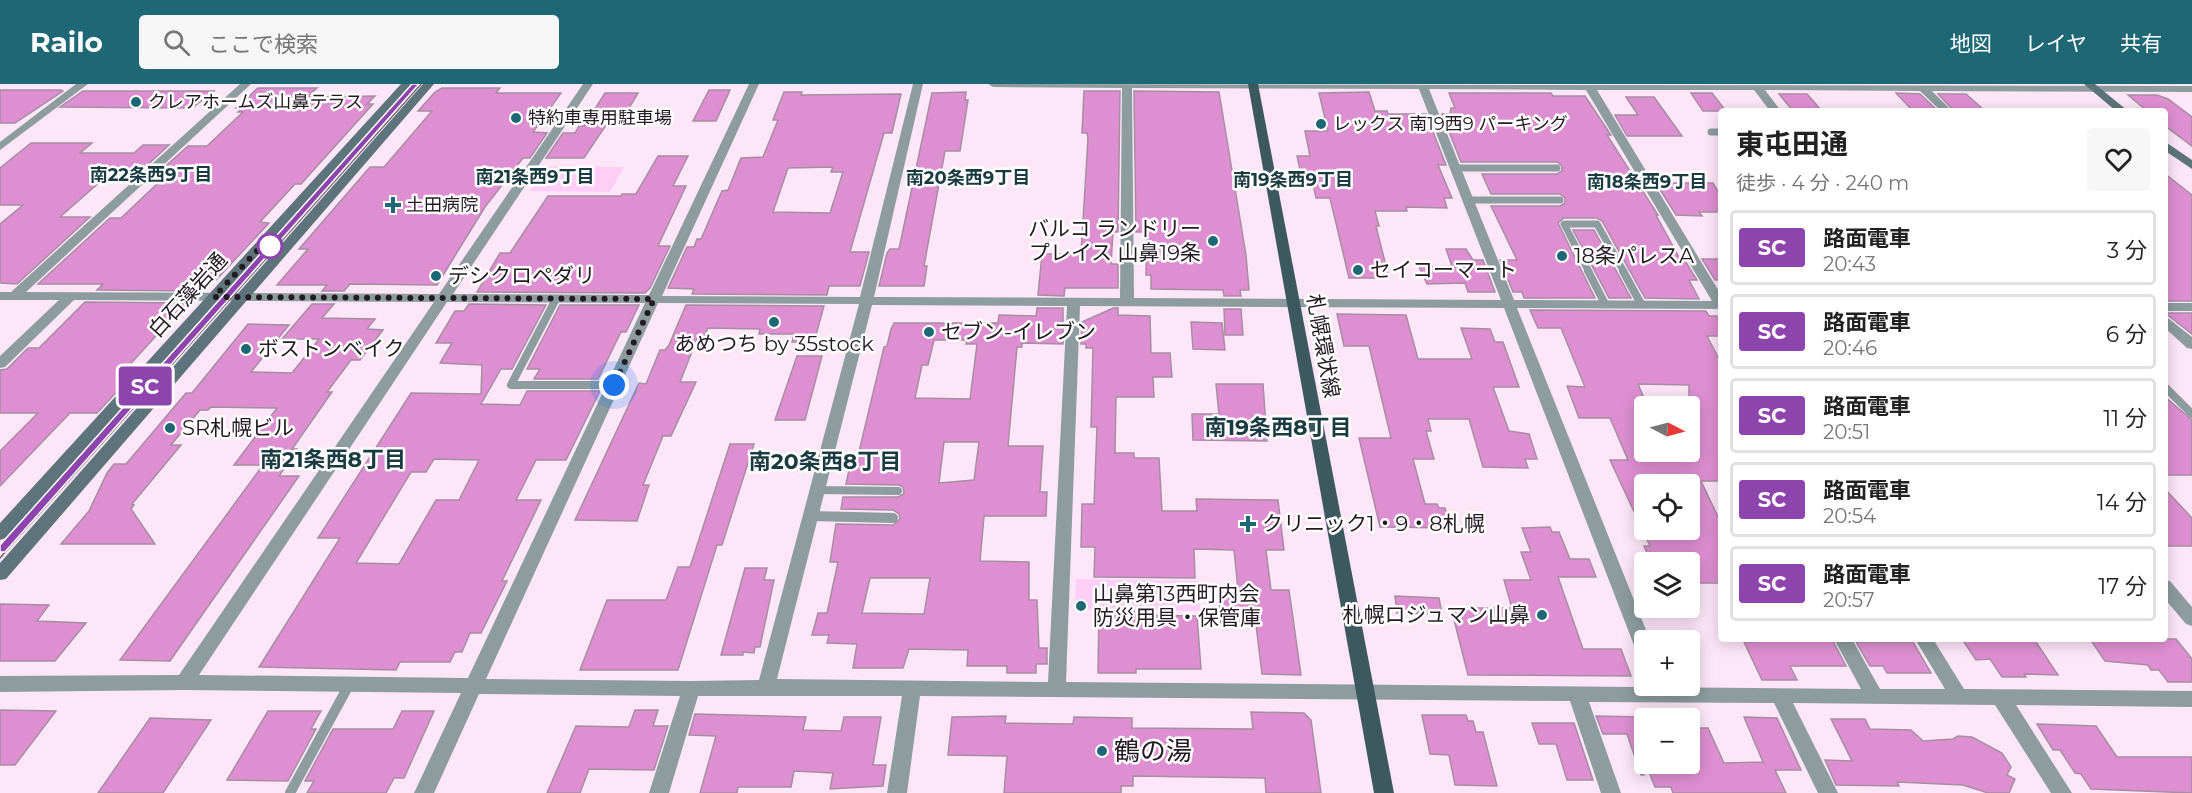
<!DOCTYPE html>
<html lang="ja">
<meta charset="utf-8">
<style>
:root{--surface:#fff;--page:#f6f6f6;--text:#222;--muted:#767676;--line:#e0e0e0;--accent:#1e6774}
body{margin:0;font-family:Montserrat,"Noto Sans JP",sans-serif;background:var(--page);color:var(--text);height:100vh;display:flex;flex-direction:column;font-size:22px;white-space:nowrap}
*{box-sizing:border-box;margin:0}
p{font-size:20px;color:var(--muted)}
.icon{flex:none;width:33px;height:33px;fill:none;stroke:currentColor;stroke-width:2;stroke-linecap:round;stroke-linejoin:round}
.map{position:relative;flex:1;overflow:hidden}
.side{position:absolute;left:1718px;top:24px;width:450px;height:534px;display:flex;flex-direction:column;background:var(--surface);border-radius:6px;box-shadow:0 3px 15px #0003}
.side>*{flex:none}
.badge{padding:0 12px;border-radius:4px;font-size:21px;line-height:39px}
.needle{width:39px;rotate:96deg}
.controls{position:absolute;left:1634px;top:312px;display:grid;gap:12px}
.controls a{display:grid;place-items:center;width:66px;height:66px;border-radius:6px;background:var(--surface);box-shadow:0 3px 15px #0003;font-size:30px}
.you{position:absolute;width:30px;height:30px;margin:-15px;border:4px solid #fff;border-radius:50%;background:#1a73e8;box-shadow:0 0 0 9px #1a73e833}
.map>.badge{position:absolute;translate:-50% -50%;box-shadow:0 0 0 3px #fff}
.round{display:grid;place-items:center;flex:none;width:63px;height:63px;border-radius:6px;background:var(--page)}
.overview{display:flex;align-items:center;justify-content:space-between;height:102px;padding:0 18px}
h1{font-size:28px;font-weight:700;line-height:45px}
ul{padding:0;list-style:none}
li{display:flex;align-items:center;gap:18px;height:75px;margin:0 12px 9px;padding:0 6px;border:3px solid var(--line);border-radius:6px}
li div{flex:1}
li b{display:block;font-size:22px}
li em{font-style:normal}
li .badge{min-width:66px;font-weight:700;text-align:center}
header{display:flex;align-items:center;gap:36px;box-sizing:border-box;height:84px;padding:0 30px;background:var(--accent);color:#fff}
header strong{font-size:28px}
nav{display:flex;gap:33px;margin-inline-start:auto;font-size:21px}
.search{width:420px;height:54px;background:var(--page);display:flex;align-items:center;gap:15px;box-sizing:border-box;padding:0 21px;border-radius:6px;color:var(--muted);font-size:22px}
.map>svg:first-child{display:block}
.green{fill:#ffcef6}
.building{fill:#de8fd2;stroke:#a78da2;stroke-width:1.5;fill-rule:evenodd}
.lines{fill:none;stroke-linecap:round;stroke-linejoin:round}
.lane-far2{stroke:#8c9c9f;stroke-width:7}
.lane-far1{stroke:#8c9c9f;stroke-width:8}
.lane{stroke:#8c9c9f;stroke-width:10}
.street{fill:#8c9c9f;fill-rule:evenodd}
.secondary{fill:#5d757a;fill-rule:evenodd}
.primary{fill:#3c595f;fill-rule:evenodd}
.tram{stroke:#71636f;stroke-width:1.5}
.line{fill:#8e44ad;stroke:#fff;stroke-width:1.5}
.walk{stroke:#231a22;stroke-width:6;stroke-dasharray:0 10.8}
.poi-dot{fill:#1e6774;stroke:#fff;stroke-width:2}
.stop-dot{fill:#fff;stroke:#8e44ad;stroke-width:3}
.labels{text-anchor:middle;stroke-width:5;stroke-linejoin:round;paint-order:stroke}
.far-poi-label{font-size:18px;fill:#231a22;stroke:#fff;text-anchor:start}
.far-neighbourhood-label{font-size:18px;font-weight:bold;fill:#1a3b41;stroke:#fff}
.poi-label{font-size:21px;fill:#231a22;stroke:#fff;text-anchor:start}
.street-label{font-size:21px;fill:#231a22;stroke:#fff}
.neighbourhood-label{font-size:22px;font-weight:bold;fill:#1a3b41;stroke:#fff}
.near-poi-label{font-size:26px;fill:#231a22;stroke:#fff;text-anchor:start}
</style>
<header>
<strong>Railo</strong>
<div class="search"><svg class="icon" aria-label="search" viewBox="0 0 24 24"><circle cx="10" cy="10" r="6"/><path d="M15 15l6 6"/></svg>ここで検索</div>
<nav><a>地図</a><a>レイヤ</a><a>共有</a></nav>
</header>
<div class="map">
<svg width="2192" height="709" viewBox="0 0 2192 709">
<rect width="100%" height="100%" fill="#fce6f8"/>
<path class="green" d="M546,82L624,83L610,108L530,107Z
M1076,495L1199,497L1200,527L1075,525Z"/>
<path class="building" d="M258,4H317L307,13L375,12L367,20H373L301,100H295L260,138L269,139L216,196H207L197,207L97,206L103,200H38L110,134H121L160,97H149L188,62H207L243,28H238L242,24H236Z
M442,4H500L496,9H561L533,48L547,49L530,74H523L485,123L437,201L350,200L344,207H322L327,201H277L308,165H299L370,83H384L432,27H418L435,8Z
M0,6H61L63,7L15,39H0Z
M709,6H730L716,37H693Z
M83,7H214L192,24L60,23Z
M1084,7H1120L1118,148H1113L1111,180H1118V204H1065L1064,212L1038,211L1042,170H1081L1088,54L1087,49H1082Z
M1134,7L1219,8L1246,171L1249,206H1240L1241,212H1224L1223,206L1151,205V191H1146L1147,148H1136Z
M784,8H802L801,11L901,10L892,49H884L850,168H869L860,202H829L827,211L692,210L694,205L668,204L687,163H694L697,155H701L722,107L728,106L741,74L763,73L778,36H773ZM833,83L831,88H843L830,129L773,128L788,84Z
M966,8L965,16H968L960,67H945L924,182H927L924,202H879L887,169L890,165H899L932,9Z
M1369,8L1375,27H1387L1388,30H1426L1446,81H1438L1452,114H1444L1447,124L1406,123L1407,127H1375L1379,142H1376L1389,194H1349L1330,114H1316L1311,90H1301L1297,72H1310L1305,47H1328L1319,9Z
M605,9H638L619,41H606L584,74H546L563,49H575L579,42H584Z
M1449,9H1551L1553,12H1585L1611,51H1607L1658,131H1656L1680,175H1684L1697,196H1689L1699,215L1645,214L1602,137L1597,134H1564L1558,139L1595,214H1524L1522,208H1513L1500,176H1517L1491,122H1560L1565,119V114L1560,110H1491L1482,90H1557L1562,87V82L1557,78H1461L1442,30H1450L1451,24H1455Z
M1691,9H1712L1726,27H1703Z
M1896,9L1920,10L1938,27H1913Z
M1779,10H1807L1822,27H1793Z
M1938,10H1966L1985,27H1954Z
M2128,11H2157L2168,15L2192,33V62L2164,41V27H2147Z
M1626,13H1654L1682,52H1627L1615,31H1638Z
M31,59H92L80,69H134L143,61H169L130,97H101L60,133H90L17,200L0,199V140L23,121H0V84Z
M658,72H688L673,102H686L658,162H670L650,204L645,209L477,208L500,169H510L548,112H621L622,110H636Z
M2164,89L2192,111V217H2164Z
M1656,99H1713L1720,111V128H1699L1702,132L1676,131Z
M1573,146H1594L1631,214H1609Z
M1446,165H1466L1473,176H1483L1495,208H1468L1465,199L1427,200L1419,183L1452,182Z
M1702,175H1720V196H1715Z
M85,218L186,219L124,287H136L97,329H70L0,402V367L38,329H0V286L7,285L28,264H39Z
M312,220H334L322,234L375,235L367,245L383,246L360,276H351L327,308H332L292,365H297L279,392H299L170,577L120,576L263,381H234L277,324L211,323L208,326H200L171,361H181L132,420L134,421L131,425L155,460H61L89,427L107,389L114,380H126L186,309H192L248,240L289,241L251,288L292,289L319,255H282Z
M469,220L546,221L512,285H501L481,320L520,321L527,307H600L566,376H536L516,416H541L502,497H507L481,549H470L462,568H455L450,578H400L396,586L259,583L340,454H318L411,309L481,310L482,281L440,279L452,259H436L455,227H464ZM434,375L479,376L459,416H436L399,480L356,479L411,388H426Z
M560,221H639L626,248H621L598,295H534L540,285H527Z
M686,221L824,222L814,258H792L794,250H759L760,245L708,244L703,255H697L680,298H696L671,352H663L643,401H649L637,437L575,436L639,299L646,300L660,266H665L669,261Z
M1037,224H1063V260L1022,259V263H1017L1008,362H1043L1040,408H1047L1046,432H984L980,477L1029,478V516H1037L1039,564H1047V580H1036V589H1007V582H967L968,566L909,565L903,584H853L857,560L827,559L829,551H812L818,529H827L838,478H830L836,440L893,441L900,435L899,430L893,426L841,425L843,413H898L904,410L903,403L899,401L846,400L852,372H858L884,263L887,262L891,245L894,239H998L999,231L1036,232ZM934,256H967L966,260H977L970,315L915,314L922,281H928ZM944,358H979L974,396L939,399ZM870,494H930L924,530L862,529Z
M1113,224H1118V231L1150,232L1151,269H1170L1172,293H1153L1154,313H1116L1115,369H1134V374H1159L1162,427H1197L1196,415L1278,416L1284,466H1266L1271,506H1289L1301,591L1262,590L1256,541H1221L1218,505H1238L1234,466L1194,465L1195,494L1094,493L1095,463H1081L1082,420H1094L1097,343H1091L1093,264H1086V260H1081L1082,238Z
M1224,225H1241L1243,251H1225Z
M1530,226L1706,227L1709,232H1720V252H1707L1720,277V397H1701L1720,437V499H1689V478H1651L1644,462H1650L1610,376H1628L1610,334H1579L1567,302L1585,303L1561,244H1538ZM1638,300L1689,301V372L1656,371L1655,368H1644V314ZM1644,400H1689V446H1644Z
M2165,229H2192V250Z
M1337,230L1406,231L1418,275H1472L1461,244L1490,245L1495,258H1503L1519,303H1493L1509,347L1529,350L1537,375H1525L1528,384L1483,383L1469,335H1428L1431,347H1426L1434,375H1413L1425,420H1437L1439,424H1445L1451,444L1380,443L1359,354H1391L1369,262H1344Z
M1191,238L1222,239L1225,266L1193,265Z
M797,272H822L805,336H775Z
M1216,300H1263L1267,357L1193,356L1192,330H1219Z
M2164,312L2192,336V391H2164Z
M730,360H754L722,461H717L678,586H580L607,516H666L678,483H690Z
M2164,404L2192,434V462H2164Z
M1550,443L1552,448H1559L1570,475H1589L1596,493H1558L1583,565H1621L1631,592L1468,591L1451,524H1512L1504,496H1531L1521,468H1531L1522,444Z
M745,484H767L764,496H774L760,563H755L754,569L743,568V571H721Z
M1395,512L1439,514L1442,530L1397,529Z
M0,520L49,521L37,537L86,539L55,577H0Z
M1099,527H1134L1135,531L1197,532L1201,585H1136V589H1098Z
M1752,555H1832L1846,582H1790L1797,596H1762L1744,558H1754Z
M1962,555H2034L2058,591L2024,590L2026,593H2002L1990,575L1976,576Z
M2090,555H2176L2192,575V598H2168L2159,586H2151L2148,581L2105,577Z
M1856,558H1913L1931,589H1887L1883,582H1870Z
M0,626L56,627L15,681H0Z
M635,626H658L653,642H668L654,686L589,685L580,709H547L576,642L629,643Z
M268,627H321L311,645H316L288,697L227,696Z
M402,627H434L404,694H394L386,709H307L314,697H305L333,645H393Z
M1251,628L1304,629L1311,636L1321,709H1266L1265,694L1133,692V702H1121V709H1004L1007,672L948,671L952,633L1006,632L1005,639L1073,640L1074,633L1132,634V644L1253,645Z
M695,630L806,633L803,646L841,647L844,633H881L873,681H886L883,702L830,705L833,689L794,687L791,703H738L737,709H700L716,652L689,651Z
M1422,631H1466L1468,637H1473L1476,648H1483L1497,702L1455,701L1449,671L1430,670Z
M1596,632L1644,633V691H1641L1627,650H1603Z
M1744,633L1777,634L1801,686H1775L1786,709H1673L1671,703H1655L1646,680H1689V644H1708L1724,679L1763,678Z
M150,634L211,636L163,709H98Z
M1831,635H1865L1870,645L1911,646L1923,657L1953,655L1958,652L1972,653L2002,669L2011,683L2007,691L2015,695L2009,709H1988L1963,701L1897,698L1899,702L1836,701L1825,676L1852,677Z
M1532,639H1574L1593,696H1567L1556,660H1539Z
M2037,640L2096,642L2117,673H2192V709L2091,705L2081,690L2075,689L2060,666H2053Z"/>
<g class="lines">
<path class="lane-far2" d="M1711,48H1720
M1455,84H1557
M1468,116H1560
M1589,188L1564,140H1597L1624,188"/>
<path class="lane-far1" d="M1588,187L1605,220
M1623,187L1641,220
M556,215L511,301H614
M2164,302L2192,330
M817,406L898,407"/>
<path class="lane" d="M811,432L893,434
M290,709L350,599"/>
<path class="street" d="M76,0H88L0,66V58Z
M240,0H251L26,208L439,210L583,0H593L453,210L649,211L749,0H759L662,212L860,213L913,0H923L874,213L1120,214L1122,4L993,3L988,0L2192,2V8L1932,7L1952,27H1941L1920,7L1765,6L1781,27H1770L1754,6H1597L1720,209V225L1517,224L1650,556H1644V571L1638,569L1635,564L1504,224L1080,222L1066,598L1861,605L1834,555H1852L1880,605H1945L1915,555H1933L1964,605L2192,607V623L2016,621L2072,709H2051L1995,621L1793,619L1838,709H1818L1774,619L1589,618L1621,709H1601L1570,617L920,612L907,709H887L902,612H698L669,709H649L680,612L479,610L434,709H414L461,609L184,606L0,608V592L179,591L434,218L74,216L5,283L0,284V272L59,216H0V208H11ZM1132,4L1419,5L1501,216L1134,214ZM1429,5L1586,6L1712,217L1514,216ZM447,218L645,219L468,594L199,591ZM658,219L859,220L759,596L691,597L486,595ZM872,221L1067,222L1048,598L777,595Z
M2164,219H2192V227H2164Z
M2164,231L2192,253V265L2187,264L2164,243Z
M2164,496L2170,497L2192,523V542L2186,540L2164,514Z"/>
<path class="secondary" d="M401,0H412L6,454L0,456V439Z
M423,0H434L6,495L0,496V479Z
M2084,0H2095L2128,27H2116Z
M2164,57L2192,76V85L2164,66Z"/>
<path class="primary" d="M1248,0H1258L1394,709H1374Z"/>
<path class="tram" d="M0,474L421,0"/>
</g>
<path class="line" d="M412,0H419L5,468H0V461Z"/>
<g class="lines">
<path class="walk" d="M270,162L267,156L214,213L654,215L614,301"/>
</g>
<g class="poi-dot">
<circle cx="136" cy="18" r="6"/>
<circle cx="516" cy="34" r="6"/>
<circle cx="1321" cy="40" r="6"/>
<path d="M390 112h6v6h6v6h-6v6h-6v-6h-6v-6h6z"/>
<circle cx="1213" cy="157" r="6"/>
<circle cx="1562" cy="172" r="6"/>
<circle cx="1358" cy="186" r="6"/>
<circle cx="436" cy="192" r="6"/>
<circle cx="774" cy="238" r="6"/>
<circle cx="929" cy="248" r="6"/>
<circle cx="246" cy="265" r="6"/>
<circle cx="170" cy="344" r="6"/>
<path d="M1245 431h6v6h6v6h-6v6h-6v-6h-6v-6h6z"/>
<circle cx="1081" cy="522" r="6"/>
<circle cx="1542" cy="531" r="6"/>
<circle cx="1102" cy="667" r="6"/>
</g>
<circle class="stop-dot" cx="270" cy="162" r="12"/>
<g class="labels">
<g class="far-poi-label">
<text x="148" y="24">クレアホームズ山鼻テラス</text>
<text x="528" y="40">特約車専用駐車場</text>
<text x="1333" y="46">レックス 南19西9 パーキング</text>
<text x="406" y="127">土田病院</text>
</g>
<g class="far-neighbourhood-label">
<text x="151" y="97">南22条西9丁目</text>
<text x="535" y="99">南21条西9丁目</text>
<text x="968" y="100">南20条西9丁目</text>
<text x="1293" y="102">南19条西9丁目</text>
<text x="1647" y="104">南18条西9丁目</text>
</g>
<g class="poi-label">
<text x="1201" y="152" text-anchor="end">バルコ ランドリー<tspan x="1201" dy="24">プレイス 山鼻19条</tspan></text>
<text x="1574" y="179">18条パレスA</text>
<text x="1370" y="193">セイコーマート</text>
<text x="448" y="199">デシクロペダリ</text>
<text x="941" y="255">セブン-イレブン</text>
<text x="774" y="267" text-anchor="middle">あめつち by 35stock</text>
<text x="258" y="272">ボストンベイク</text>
<text x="182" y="351">SR札幌ビル</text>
<text x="1262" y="447">クリニック1・9・8札幌</text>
<text x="1093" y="517">山鼻第13西町内会<tspan x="1093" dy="24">防災用具・保管庫</tspan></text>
<text x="1530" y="538" text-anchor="end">札幌ロジュマン山鼻</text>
</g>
<g class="street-label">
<text transform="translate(188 211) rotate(-48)" y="7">白石藻岩通</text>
<text transform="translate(1323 262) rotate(80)" y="7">札幌環状線</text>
</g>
<g class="neighbourhood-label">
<text x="1278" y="351">南19条西8丁目</text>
<text x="333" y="383">南21条西8丁目</text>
<text x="825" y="385">南20条西8丁目</text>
</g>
<g class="near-poi-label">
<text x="1114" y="676">鶴の湯</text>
</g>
</g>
</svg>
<div class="controls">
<a><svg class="needle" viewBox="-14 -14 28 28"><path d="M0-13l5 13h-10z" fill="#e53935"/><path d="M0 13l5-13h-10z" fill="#767676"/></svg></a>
<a><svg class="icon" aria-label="locate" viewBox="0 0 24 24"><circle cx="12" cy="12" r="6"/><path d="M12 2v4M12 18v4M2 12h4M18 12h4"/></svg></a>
<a><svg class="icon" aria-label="layers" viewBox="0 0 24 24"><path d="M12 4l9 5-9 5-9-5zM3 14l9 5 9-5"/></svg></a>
<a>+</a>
<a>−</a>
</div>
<div class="you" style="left:614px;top:301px"></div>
<b class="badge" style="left:145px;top:302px;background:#8e44ad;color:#fff">SC</b>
<section class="side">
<div class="overview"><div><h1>東屯田通</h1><p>徒歩 · 4 分 · 240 m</p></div><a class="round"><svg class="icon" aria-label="heart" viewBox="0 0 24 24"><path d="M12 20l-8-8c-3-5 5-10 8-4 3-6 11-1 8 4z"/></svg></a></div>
<ul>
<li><span class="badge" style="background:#8e44ad;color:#fff">SC</span><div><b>路面電車</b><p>20:43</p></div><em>3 分</em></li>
<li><span class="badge" style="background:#8e44ad;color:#fff">SC</span><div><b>路面電車</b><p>20:46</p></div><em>6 分</em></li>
<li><span class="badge" style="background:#8e44ad;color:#fff">SC</span><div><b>路面電車</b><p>20:51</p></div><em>11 分</em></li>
<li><span class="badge" style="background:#8e44ad;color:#fff">SC</span><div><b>路面電車</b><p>20:54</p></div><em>14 分</em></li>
<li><span class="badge" style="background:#8e44ad;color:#fff">SC</span><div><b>路面電車</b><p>20:57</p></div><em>17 分</em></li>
</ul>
</section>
</div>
